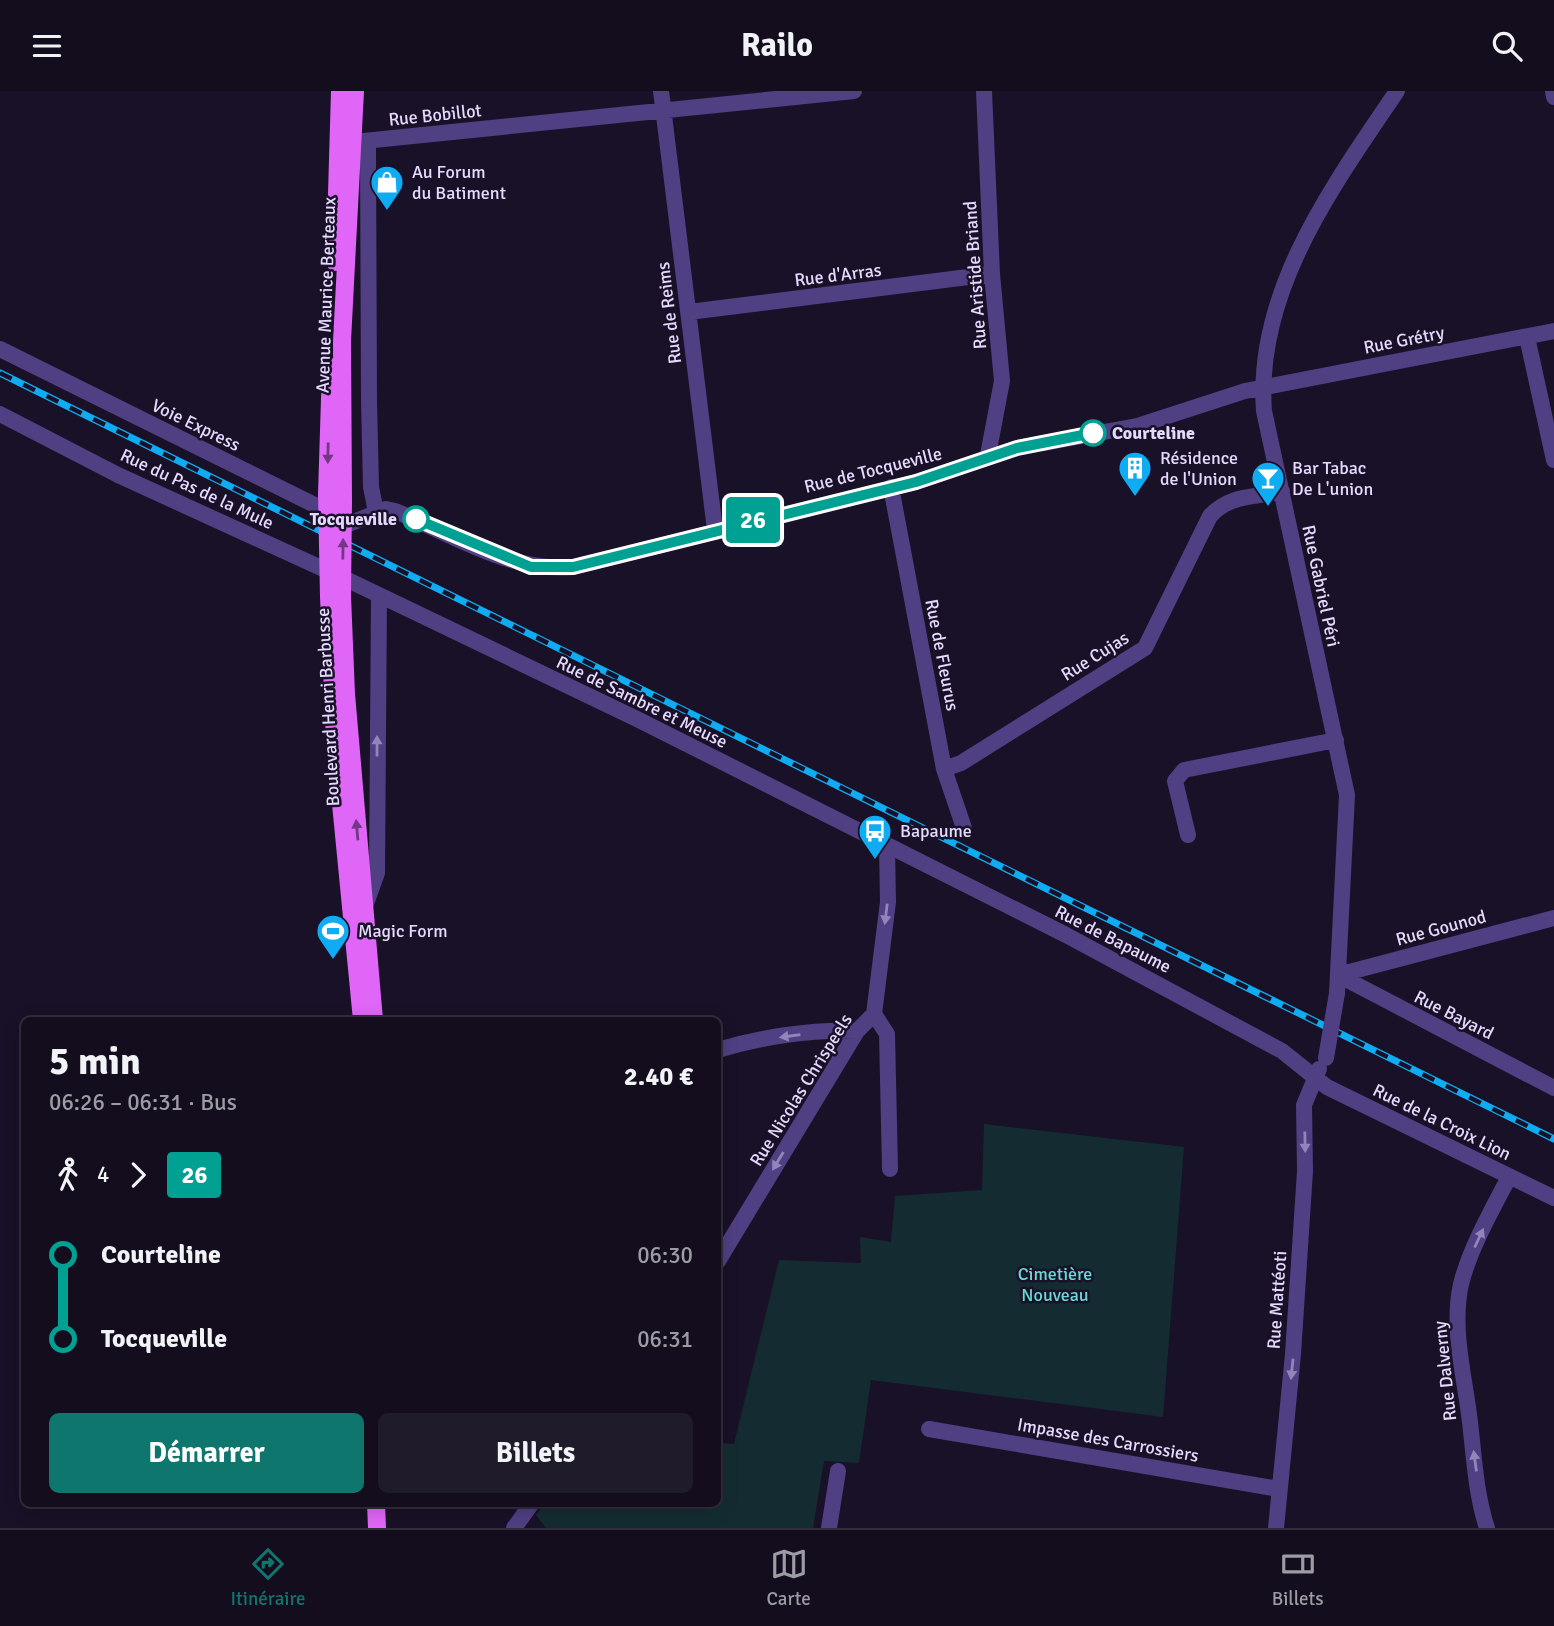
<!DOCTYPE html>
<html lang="fr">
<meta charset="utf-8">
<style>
:root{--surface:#130d1d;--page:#201b2a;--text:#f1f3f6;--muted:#9d9ca4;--line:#322d3b;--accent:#0f766e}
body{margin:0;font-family:Signika,sans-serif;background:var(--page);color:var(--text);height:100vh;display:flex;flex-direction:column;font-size:26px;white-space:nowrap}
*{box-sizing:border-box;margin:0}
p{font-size:23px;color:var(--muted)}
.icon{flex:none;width:38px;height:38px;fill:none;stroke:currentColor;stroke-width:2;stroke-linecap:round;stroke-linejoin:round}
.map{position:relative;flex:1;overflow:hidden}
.sheet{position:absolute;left:21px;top:926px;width:700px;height:490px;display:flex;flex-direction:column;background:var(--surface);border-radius:10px;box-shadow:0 4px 18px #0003,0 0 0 2px var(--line)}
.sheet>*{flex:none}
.badge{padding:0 14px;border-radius:5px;font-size:24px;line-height:46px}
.map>.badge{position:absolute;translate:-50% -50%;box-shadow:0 0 0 4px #fff}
.legs{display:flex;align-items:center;gap:10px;height:77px;padding:0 28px;font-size:23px}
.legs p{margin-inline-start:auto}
.head{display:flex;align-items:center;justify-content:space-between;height:119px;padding:0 28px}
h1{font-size:38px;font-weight:800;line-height:52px}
.primary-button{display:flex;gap:14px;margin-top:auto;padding:14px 28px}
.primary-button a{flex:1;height:80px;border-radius:10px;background:var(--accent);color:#fff;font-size:28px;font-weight:800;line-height:80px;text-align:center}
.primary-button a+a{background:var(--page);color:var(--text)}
ul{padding:0 28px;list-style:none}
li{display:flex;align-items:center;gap:24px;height:84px;font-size:26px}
li i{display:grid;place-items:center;width:10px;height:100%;margin:0 9px;background:currentColor}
li i::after{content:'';width:18px;height:18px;margin:-9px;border:5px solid;border-radius:50%;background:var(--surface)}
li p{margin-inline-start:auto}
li:first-child i{background:linear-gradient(#0000 50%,currentColor 0)}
li:last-child i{background:linear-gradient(currentColor 50%,#0000 0)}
header{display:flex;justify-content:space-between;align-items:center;height:91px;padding:0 28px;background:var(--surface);font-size:32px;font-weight:800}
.tabs{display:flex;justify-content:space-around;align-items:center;height:98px;border-top:2px solid var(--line);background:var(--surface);font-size:19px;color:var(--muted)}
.tabs a{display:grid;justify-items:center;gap:4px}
.tabs .on{color:var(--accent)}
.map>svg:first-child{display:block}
.green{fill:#142c31}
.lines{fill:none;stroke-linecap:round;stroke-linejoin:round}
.street{stroke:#503f83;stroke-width:16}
.primary{stroke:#e066f7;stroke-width:18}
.rail-casing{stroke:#0facf3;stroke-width:7}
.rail{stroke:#191127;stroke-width:4.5;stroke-dasharray:13;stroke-linecap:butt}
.street-bridge{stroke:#503f83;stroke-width:16}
.primary-bridge{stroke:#e066f7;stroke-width:18}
.oneway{fill:#733785}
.oneway2{fill:#9384ba}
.line-1-casing{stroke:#fff;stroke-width:16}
.line-1{stroke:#00a092;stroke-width:10}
.stop-1-dot{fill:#fff;stroke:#00a092;stroke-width:3.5}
.labels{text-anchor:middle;stroke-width:5;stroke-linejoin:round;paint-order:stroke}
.street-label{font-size:18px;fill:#e5d9fd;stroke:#191127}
.poi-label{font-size:18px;fill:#e5d9fd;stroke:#191127;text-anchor:start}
.stop-label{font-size:18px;font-weight:bold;fill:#e5d9fd;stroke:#191127;text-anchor:start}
.park-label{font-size:18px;fill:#68dad6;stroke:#191127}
</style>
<header><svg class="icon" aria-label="menu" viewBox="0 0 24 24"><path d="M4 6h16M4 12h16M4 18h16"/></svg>Railo<svg class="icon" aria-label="search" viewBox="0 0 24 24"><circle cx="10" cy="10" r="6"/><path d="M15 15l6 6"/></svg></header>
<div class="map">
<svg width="1554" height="1437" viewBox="0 0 1554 1437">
<rect width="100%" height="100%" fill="#191127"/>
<path class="green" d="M984,1033L1184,1056L1163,1326L871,1289L859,1372L824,1370L813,1437H546L536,1424L545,1412H718V1352L734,1353L779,1169L861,1172L860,1146L891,1151L895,1105L982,1099Z"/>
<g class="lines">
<path class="street" d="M661,0L715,439
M984,0L992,183L1002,290L988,364
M1553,0L1554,6
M354,51L854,0
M368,56L369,310L371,396L376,421
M689,221L992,183
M1527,246L1554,369
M0,258L351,432L386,418L395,420C452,443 510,482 573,476L916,391L1017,357L1137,335L1245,300L1554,240
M0,323L118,384L354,492L637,628L1066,844L1282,960L1327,996L1554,1107
M891,396L944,678L964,737
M944,678L961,672L1145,557L1210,425C1230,403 1255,407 1282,400
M1188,744L1175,690L1184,679L1336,649
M364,818L377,782L379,504
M1338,884L1554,997
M1338,884L1554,827
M1337,902L1347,704L1264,320C1255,200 1333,95 1397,0
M874,923L887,943L890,1078
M718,959C761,946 812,938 857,940
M718,1170L857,940L874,923L888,811L887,755
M929,1338L1279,1398
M514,1437L532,1412
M829,1437L838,1380
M1276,1437L1293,1263L1305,1080L1304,1014L1319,978
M1487,1437C1476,1404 1474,1366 1470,1331C1465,1287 1451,1238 1461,1193C1470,1157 1492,1119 1509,1086"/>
<path class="primary" d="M335,171L340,0
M327,403L331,276
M343,410L342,250L355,0
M329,505L335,651L362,929
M342,505L346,603L374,929
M376,1412L377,1437"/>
<defs>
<path id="rail" d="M0,282L1554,1048"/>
</defs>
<use href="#rail" class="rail-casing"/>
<use href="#rail" class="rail"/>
<path class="street-bridge" d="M1326,967L1337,902"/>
<path class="primary-bridge" d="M327,403L329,505
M342,505L343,410"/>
</g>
<defs><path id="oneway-solid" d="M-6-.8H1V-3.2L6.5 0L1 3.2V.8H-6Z" transform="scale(1.75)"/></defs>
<g class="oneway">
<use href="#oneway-solid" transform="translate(328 362) rotate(91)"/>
<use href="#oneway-solid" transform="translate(343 458) rotate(-89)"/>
<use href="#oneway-solid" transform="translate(357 739) rotate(-95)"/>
</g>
<g class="oneway2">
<use href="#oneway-solid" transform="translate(377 655) rotate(-90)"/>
<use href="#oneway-solid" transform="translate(886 823) rotate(97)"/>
<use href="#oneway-solid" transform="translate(790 945) rotate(172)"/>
<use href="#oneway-solid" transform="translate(1305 1051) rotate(89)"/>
<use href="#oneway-solid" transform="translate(778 1070) rotate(121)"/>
<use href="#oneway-solid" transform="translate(1479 1147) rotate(-65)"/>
<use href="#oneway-solid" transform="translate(1292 1278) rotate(96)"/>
<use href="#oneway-solid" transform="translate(1475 1370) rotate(-98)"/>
</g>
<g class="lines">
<defs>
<path id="line-1" d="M416,428L531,476H573L916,391L1017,357L1093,342"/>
</defs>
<use href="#line-1" class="line-1-casing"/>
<use href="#line-1" class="line-1"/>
</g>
<defs>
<symbol id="shop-pin" viewBox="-11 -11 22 30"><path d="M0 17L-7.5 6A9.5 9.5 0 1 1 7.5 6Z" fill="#0facf3" stroke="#191127"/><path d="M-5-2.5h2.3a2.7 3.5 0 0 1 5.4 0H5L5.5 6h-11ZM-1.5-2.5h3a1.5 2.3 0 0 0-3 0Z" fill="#fff"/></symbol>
<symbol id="building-pin" viewBox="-11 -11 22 30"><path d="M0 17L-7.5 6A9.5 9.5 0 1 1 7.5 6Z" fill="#0facf3" stroke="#191127"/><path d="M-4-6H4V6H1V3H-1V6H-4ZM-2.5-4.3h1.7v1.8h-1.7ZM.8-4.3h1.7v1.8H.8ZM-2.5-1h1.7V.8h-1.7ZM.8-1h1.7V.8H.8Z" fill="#fff"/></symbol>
<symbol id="bar-pin" viewBox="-11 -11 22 30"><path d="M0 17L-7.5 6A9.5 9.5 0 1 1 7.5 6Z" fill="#0facf3" stroke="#191127"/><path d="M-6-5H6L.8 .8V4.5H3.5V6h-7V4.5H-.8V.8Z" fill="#fff"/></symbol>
<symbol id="bus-pin" viewBox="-11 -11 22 30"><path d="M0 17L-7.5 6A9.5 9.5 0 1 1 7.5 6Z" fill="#0facf3" stroke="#191127"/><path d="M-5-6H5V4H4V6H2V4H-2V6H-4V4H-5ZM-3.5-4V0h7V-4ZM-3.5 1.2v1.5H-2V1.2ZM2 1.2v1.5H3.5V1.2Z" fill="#fff"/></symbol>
<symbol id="stadium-pin" viewBox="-11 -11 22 30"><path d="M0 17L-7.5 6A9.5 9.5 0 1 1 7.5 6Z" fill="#0facf3" stroke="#191127"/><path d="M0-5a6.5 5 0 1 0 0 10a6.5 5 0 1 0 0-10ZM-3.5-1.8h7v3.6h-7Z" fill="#fff"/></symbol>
</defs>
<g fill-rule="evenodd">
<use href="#shop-pin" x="368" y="72" width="38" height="52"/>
<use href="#building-pin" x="1116" y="358" width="38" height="52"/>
<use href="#bar-pin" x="1249" y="368" width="38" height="52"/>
<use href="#bus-pin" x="856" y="721" width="38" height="52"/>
<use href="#stadium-pin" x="314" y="821" width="38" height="52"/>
</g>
<g class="stop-1-dot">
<circle cx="1093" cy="342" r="12"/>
<circle cx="416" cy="428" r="12"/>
</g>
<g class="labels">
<g class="street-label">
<text transform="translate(435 24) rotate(-6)" y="6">Rue Bobillot</text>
<text transform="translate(838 184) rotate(-7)" y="6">Rue d'Arras</text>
<text transform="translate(975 184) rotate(-94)" y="6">Rue Aristide Briand</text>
<text transform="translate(326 204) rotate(-88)" y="6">Avenue Maurice Berteaux</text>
<text transform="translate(669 222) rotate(-97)" y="6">Rue de Reims</text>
<text transform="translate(1404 249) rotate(-11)" y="6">Rue Grétry</text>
<text transform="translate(196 334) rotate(26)" y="6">Voie Express</text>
<text transform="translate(873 379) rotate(-14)" y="6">Rue de Tocqueville</text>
<text transform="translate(197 398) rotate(25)" y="6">Rue du Pas de la Mule</text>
<text transform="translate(1321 495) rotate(78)" y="6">Rue Gabriel Péri</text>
<text transform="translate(942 564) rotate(79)" y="6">Rue de Fleurus</text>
<text transform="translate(1095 565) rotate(-32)" y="6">Rue Cujas</text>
<text transform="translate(642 611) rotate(26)" y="6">Rue de Sambre et Meuse</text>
<text transform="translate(328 616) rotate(-93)" y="6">Boulevard Henri Barbusse</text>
<text transform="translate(1441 837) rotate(-15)" y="6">Rue Gounod</text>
<text transform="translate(1113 848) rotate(27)" y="6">Rue de Bapaume</text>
<text transform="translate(1454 924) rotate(27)" y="6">Rue Bayard</text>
<text transform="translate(801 999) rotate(-58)" y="6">Rue Nicolas Chrispeels</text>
<text transform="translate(1442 1031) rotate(26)" y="6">Rue de la Croix Lion</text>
<text transform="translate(1277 1209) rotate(-86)" y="6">Rue Mattéoti</text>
<text transform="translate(1445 1280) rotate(-96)" y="6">Rue Dalverny</text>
<text transform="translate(1108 1349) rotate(10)" y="6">Impasse des Carrossiers</text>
</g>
<g class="poi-label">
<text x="412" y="87">Au Forum<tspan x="412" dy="21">du Batiment</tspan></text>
<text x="1160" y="373">Résidence<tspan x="1160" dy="21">de l'Union</tspan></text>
<text x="1292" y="383">Bar Tabac<tspan x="1292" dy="21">De L'union</tspan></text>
<text x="900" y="746">Bapaume</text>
<text x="358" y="846">Magic Form</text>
</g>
<g class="stop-label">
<text x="1112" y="348">Courteline</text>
<text x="397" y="434" text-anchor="end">Tocqueville</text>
</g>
<g class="park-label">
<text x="1055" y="1189">Cimetière<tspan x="1055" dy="21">Nouveau</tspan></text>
</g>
</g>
</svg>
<b class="badge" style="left:753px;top:429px;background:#00a092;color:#fff">26</b>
<section class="sheet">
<div class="head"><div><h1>5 min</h1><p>06:26 – 06:31 · Bus</p></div><b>2.40 €</b></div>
<div class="legs"><svg class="icon" aria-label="walk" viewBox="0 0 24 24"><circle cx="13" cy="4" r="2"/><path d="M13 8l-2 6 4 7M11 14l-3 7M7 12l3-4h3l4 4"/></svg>4<svg class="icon" aria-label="forward" viewBox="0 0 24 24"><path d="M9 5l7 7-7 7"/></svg><b class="badge" style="background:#00a092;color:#fff">26</b></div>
<ul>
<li><i style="color:#00a092"></i><b>Courteline</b><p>06:30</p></li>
<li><i style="color:#00a092"></i><b>Tocqueville</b><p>06:31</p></li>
</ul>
<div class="primary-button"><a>Démarrer</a><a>Billets</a></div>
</section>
</div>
<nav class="tabs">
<a class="on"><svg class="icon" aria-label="directions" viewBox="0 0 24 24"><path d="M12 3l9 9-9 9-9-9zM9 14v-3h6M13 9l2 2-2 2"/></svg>Itinéraire</a>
<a><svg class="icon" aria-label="map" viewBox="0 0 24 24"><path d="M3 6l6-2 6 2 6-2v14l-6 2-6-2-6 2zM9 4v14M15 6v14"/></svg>Carte</a>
<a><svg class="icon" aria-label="tickets" viewBox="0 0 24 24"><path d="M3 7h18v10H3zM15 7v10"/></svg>Billets</a>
</nav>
